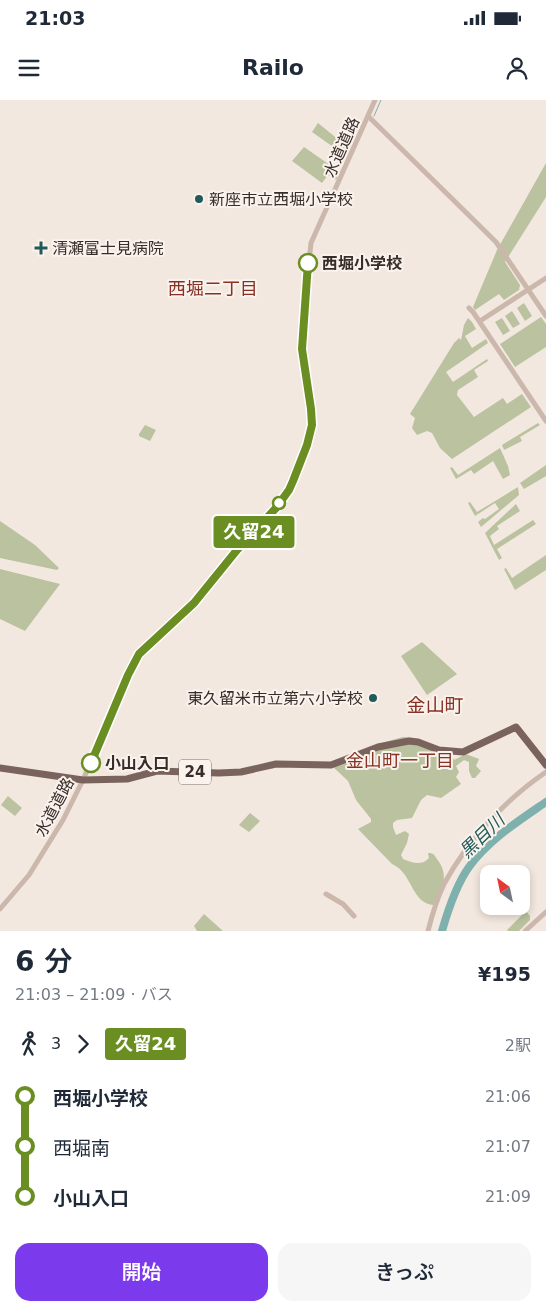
<!DOCTYPE html>
<html lang="ja">
<meta charset="utf-8">
<style>
:root{--surface:#fff;--page:#f6f6f7;--text:#1f2937;--muted:#747a83;--accent:#7c3aed}
body{margin:0;font-family:"DejaVu Sans","Noto Sans JP",sans-serif;background:var(--page);color:var(--text);height:100vh;display:flex;flex-direction:column;font-size:19px;white-space:nowrap}
*{box-sizing:border-box;margin:0}
p{font-size:16px;color:var(--muted)}
.icon{flex:none;width:28px;height:28px;fill:none;stroke:currentColor;stroke-width:2;stroke-linecap:round;stroke-linejoin:round}
.map{position:relative;height:831px;overflow:hidden}
.details{display:flex;flex-direction:column;background:var(--surface);flex:1}
.details>*{flex:none}
.badge{padding:0 10px;border-radius:4px;font-size:18px;line-height:32px}
.needle{width:32px;rotate:327deg}
.buttons{position:absolute;left:480px;top:765px;display:grid;gap:10px}
.buttons a{display:grid;place-items:center;width:50px;height:50px;border-radius:10px;background:var(--surface);box-shadow:0 2px 8px #0003;font-size:25px}
.map>.badge{position:absolute;translate:-50% -50%;box-shadow:0 0 0 2px #fff}
.legs{display:flex;align-items:center;gap:8px;height:55px;padding:0 15px;font-size:16px}
.legs p{margin-inline-start:auto}
.headline{display:flex;align-items:center;justify-content:space-between;height:85px;padding:0 15px}
h1{font-size:28px;font-weight:600;line-height:38px}
.cta{display:flex;gap:10px;margin-top:auto;padding:10px 15px}
.cta a{flex:1;height:58px;border-radius:15px;background:var(--accent);color:#fff;font-size:20px;font-weight:600;line-height:58px;text-align:center}
.cta a+a{background:var(--page);color:var(--text)}
ul{padding:0 15px;list-style:none}
li{display:flex;align-items:center;gap:18px;height:50px;font-size:19px}
li i{display:grid;place-items:center;width:8px;height:100%;margin:0 6px;background:currentColor}
li i::after{content:'';width:12px;height:12px;margin:-6px;border:4px solid;border-radius:50%;background:var(--surface)}
li p{margin-inline-start:auto}
li:first-child i{background:linear-gradient(#0000 50%,currentColor 0)}
li:last-child i{background:linear-gradient(currentColor 50%,#0000 0)}
.status{display:flex;justify-content:space-between;align-items:center;height:35px;padding:0 25px;background:var(--surface);direction:ltr}
.status svg{height:14px;fill:currentColor}
header{display:flex;justify-content:space-between;align-items:center;height:65px;padding:0 15px;background:var(--surface);font-size:22px;font-weight:600}
.map>svg:first-child{display:block}
.green{fill:#bac29f}
.lines{fill:none;stroke-linecap:round;stroke-linejoin:round}
.stream{stroke:#7eb0ad;stroke-width:1}
.river{stroke:#7eb0ad;stroke-width:8}
.tertiary{stroke:#cbb7ab;stroke-width:5}
.primary{stroke:#7a635c;stroke-width:7}
.line-1-casing{stroke:#fff;stroke-width:11}
.line-1{stroke:#6b8e23;stroke-width:8}
.poi-dot{fill:#205a59;stroke:#faf2ec;stroke-width:2}
.stop-1-dot{fill:#fff;stroke:#6b8e23;stroke-width:2.5}
.labels{text-anchor:middle;stroke-width:4;stroke-linejoin:round;paint-order:stroke}
.shield{fill:#faf2ec;stroke:#736864;stroke-width:1}
.shield-label{font-size:15px;font-weight:bold;fill:#392d2a}
.street-label{font-size:16px;fill:#392d2a;stroke:#faf2ec}
.poi-label{font-size:16px;fill:#392d2a;stroke:#faf2ec;text-anchor:start}
.stop-label{font-size:16px;font-weight:bold;fill:#392d2a;stroke:#faf2ec;text-anchor:start}
.neighbourhood-label{font-size:18px;fill:#873224;stroke:#faf2ec}
.water-label{font-size:18px;font-style:italic;fill:#205a59;stroke:#faf2ec}
.quarter-label{font-size:19px;fill:#873224;stroke:#faf2ec}
</style>
<div class="status"><b>21:03</b><svg viewBox="0 0 49 12"><path d="M0 12V9h3v3zM5 12V6h3v6zM10 12V3h3v9zM15 12V0h3v12zM26 1h20v11H26zM47 4h2v5h-2z"/></svg></div>
<header><svg class="icon" aria-label="menu" viewBox="0 0 24 24"><path d="M4 6h16M4 12h16M4 18h16"/></svg>Railo<svg class="icon" aria-label="person" viewBox="0 0 24 24"><circle cx="12" cy="8" r="4"/><path d="M4 21q1-7 8-7t8 7"/></svg></header>
<div class="map">
<svg width="546" height="831" viewBox="0 0 546 831">
<rect width="100%" height="100%" fill="#f3e8df"/>
<path class="green" d="M318,23L350,49L346,56L312,32Z
M304,47L340,72L336,80L328,75L322,83L292,61Z
M546,63V97L505,162L520,185L519,190L504,200L499,194L475,210L473,207L497,150Z
M524,203L532,216L525,221L517,208Z
M512,211L520,224L513,228L505,216Z
M541,217L546,224V247L515,267L500,244Z
M468,218L472,222L476,229L465,236L472,248L486,239L488,243L446,272L453,282L487,259L488,261L474,270L478,277L458,290L457,295L474,317L503,298L507,304L522,294L531,307L452,359L440,348L432,333L427,331L417,335L412,328L415,318L410,314L454,243L459,238L461,240L464,225Z
M502,218L510,231L503,235L495,222Z
M538,323L540,325L520,337L522,341L504,350L502,345Z
M145,325L156,330L150,341L139,336V334Z
M500,348L508,366L510,375L503,379L493,361L474,374L471,370L456,379L450,368L452,367L458,375Z
M546,365V376L524,389L520,383Z
M518,387L519,395L481,427L478,422L483,418L485,419L499,409L495,403L475,416L468,403L470,402L477,412Z
M516,404L520,411L497,426L499,429L490,436L494,445L533,420L536,424L497,449L502,458L499,460L485,433Z
M0,421L35,445L59,468L57,470L0,458Z
M546,455V470L515,490L504,469L506,468L512,478Z
M0,469L60,484L25,531L0,519Z
M422,542L457,574L427,595L401,556Z
M403,637L414,638L416,641L450,652L454,660L466,654L479,659L476,666L481,671L475,678H472L469,671V662L464,660L456,666L459,672L456,677L461,684L441,698L427,695L421,700L412,718L397,720L393,723V727L396,735L405,731L409,734L407,743L401,755L403,759C412,763 422,766 429,758L428,753C434,753 434,755 437,759C450,776 442,788 434,805C411,804 413,773 392,764L358,729L371,722V719L356,700L348,681L331,665L385,642Z
M8,696L22,708L15,716L1,705Z
M250,713L260,721L249,732L239,725Z
M526,811L530,816V820L519,831H508L507,830Z
M204,814L223,831H197L194,826Z"/>
<g class="lines">
<path class="stream" d="M374,16L381,0"/>
<path class="river" d="M442,831C448,810 456,785 469,767C488,740 520,720 546,702"/>
<path class="tertiary" d="M368,16L496,142L546,216
M469,208L473,212L546,321
M480,221L546,178
M326,794L343,804L354,816
M0,809L29,775L63,720L83,680L128,575L139,554L194,503L237,450L276,408L289,390L293,381L307,345L312,325L309,291L302,249L305,200L311,143L375,0
M428,831C432,815 437,799 444,784C468,740 505,700 546,672
M525,831L546,812"/>
<path class="primary" d="M0,668L83,680L127,679L157,671L219,673L241,672L276,664L331,665L378,647L409,641L418,642L439,650L463,652L516,627L546,665"/>
</g>
<g class="lines">
<defs>
<path id="line-1" d="M91,663L128,575L139,554L194,503L237,450L276,408L289,390L293,381L307,345L312,325L311,309L302,249L308,163"/>
</defs>
<use href="#line-1" class="line-1-casing"/>
<use href="#line-1" class="line-1"/>
</g>
<g class="poi-dot">
<circle cx="199" cy="99" r="5"/>
<path d="M38.5 140.5h5v5h5v5h-5v5h-5v-5h-5v-5h5z"/>
<circle cx="373" cy="598" r="5"/>
</g>
<g class="stop-1-dot">
<circle cx="308" cy="163" r="9"/>
<circle cx="279" cy="403" r="6"/>
<circle cx="91" cy="663" r="9"/>
</g>
<g class="labels">
<rect class="shield" x="179" y="659.5" width="32" height="25" rx="4"/>
<g class="shield-label">
<text x="195" y="677">24</text>
</g>
<g class="street-label">
<text transform="translate(341 47) rotate(-66)" y="6">水道道路</text>
<text transform="translate(54 707) rotate(-62)" y="6">水道道路</text>
</g>
<g class="poi-label">
<text x="209" y="105">新座市立西堀小学校</text>
<text x="52" y="154">清瀬富士見病院</text>
<text x="363" y="604" text-anchor="end">東久留米市立第六小学校</text>
</g>
<g class="stop-label">
<text x="322" y="169">西堀小学校</text>
<text x="105" y="669">小山入口</text>
</g>
<g class="neighbourhood-label">
<text x="213" y="195">西堀二丁目</text>
<text x="400" y="667">金山町一丁目</text>
</g>
<g class="water-label">
<text transform="translate(482 736) rotate(-44)" y="6">黒目川</text>
</g>
<g class="quarter-label">
<text x="435" y="612">金山町</text>
</g>
</g>
</svg>
<div class="buttons">
<a><svg class="needle" viewBox="-14 -14 28 28"><path d="M0-13l5 13h-10z" fill="#e53935"/><path d="M0 13l5-13h-10z" fill="#747a83"/></svg></a>
</div>
<b class="badge" style="left:254px;top:432px;background:#6b8e23;color:#fff">久留24</b>
</div>
<section class="details">
<div class="headline"><div><h1>6 分</h1><p>21:03 – 21:09 · バス</p></div><b>¥195</b></div>
<div class="legs"><svg class="icon" aria-label="walk" viewBox="0 0 24 24"><circle cx="13" cy="4" r="2"/><path d="M13 8l-2 6 4 7M11 14l-3 7M7 12l3-4h3l4 4"/></svg>3<svg class="icon" aria-label="forward" viewBox="0 0 24 24"><path d="M9 5l7 7-7 7"/></svg><b class="badge" style="background:#6b8e23;color:#fff">久留24</b><p>2駅</p></div>
<ul>
<li><i style="color:#6b8e23"></i><b>西堀小学校</b><p>21:06</p></li>
<li><i style="color:#6b8e23"></i><span>西堀南</span><p>21:07</p></li>
<li><i style="color:#6b8e23"></i><b>小山入口</b><p>21:09</p></li>
</ul>
<div class="cta"><a>開始</a><a>きっぷ</a></div>
</section>
